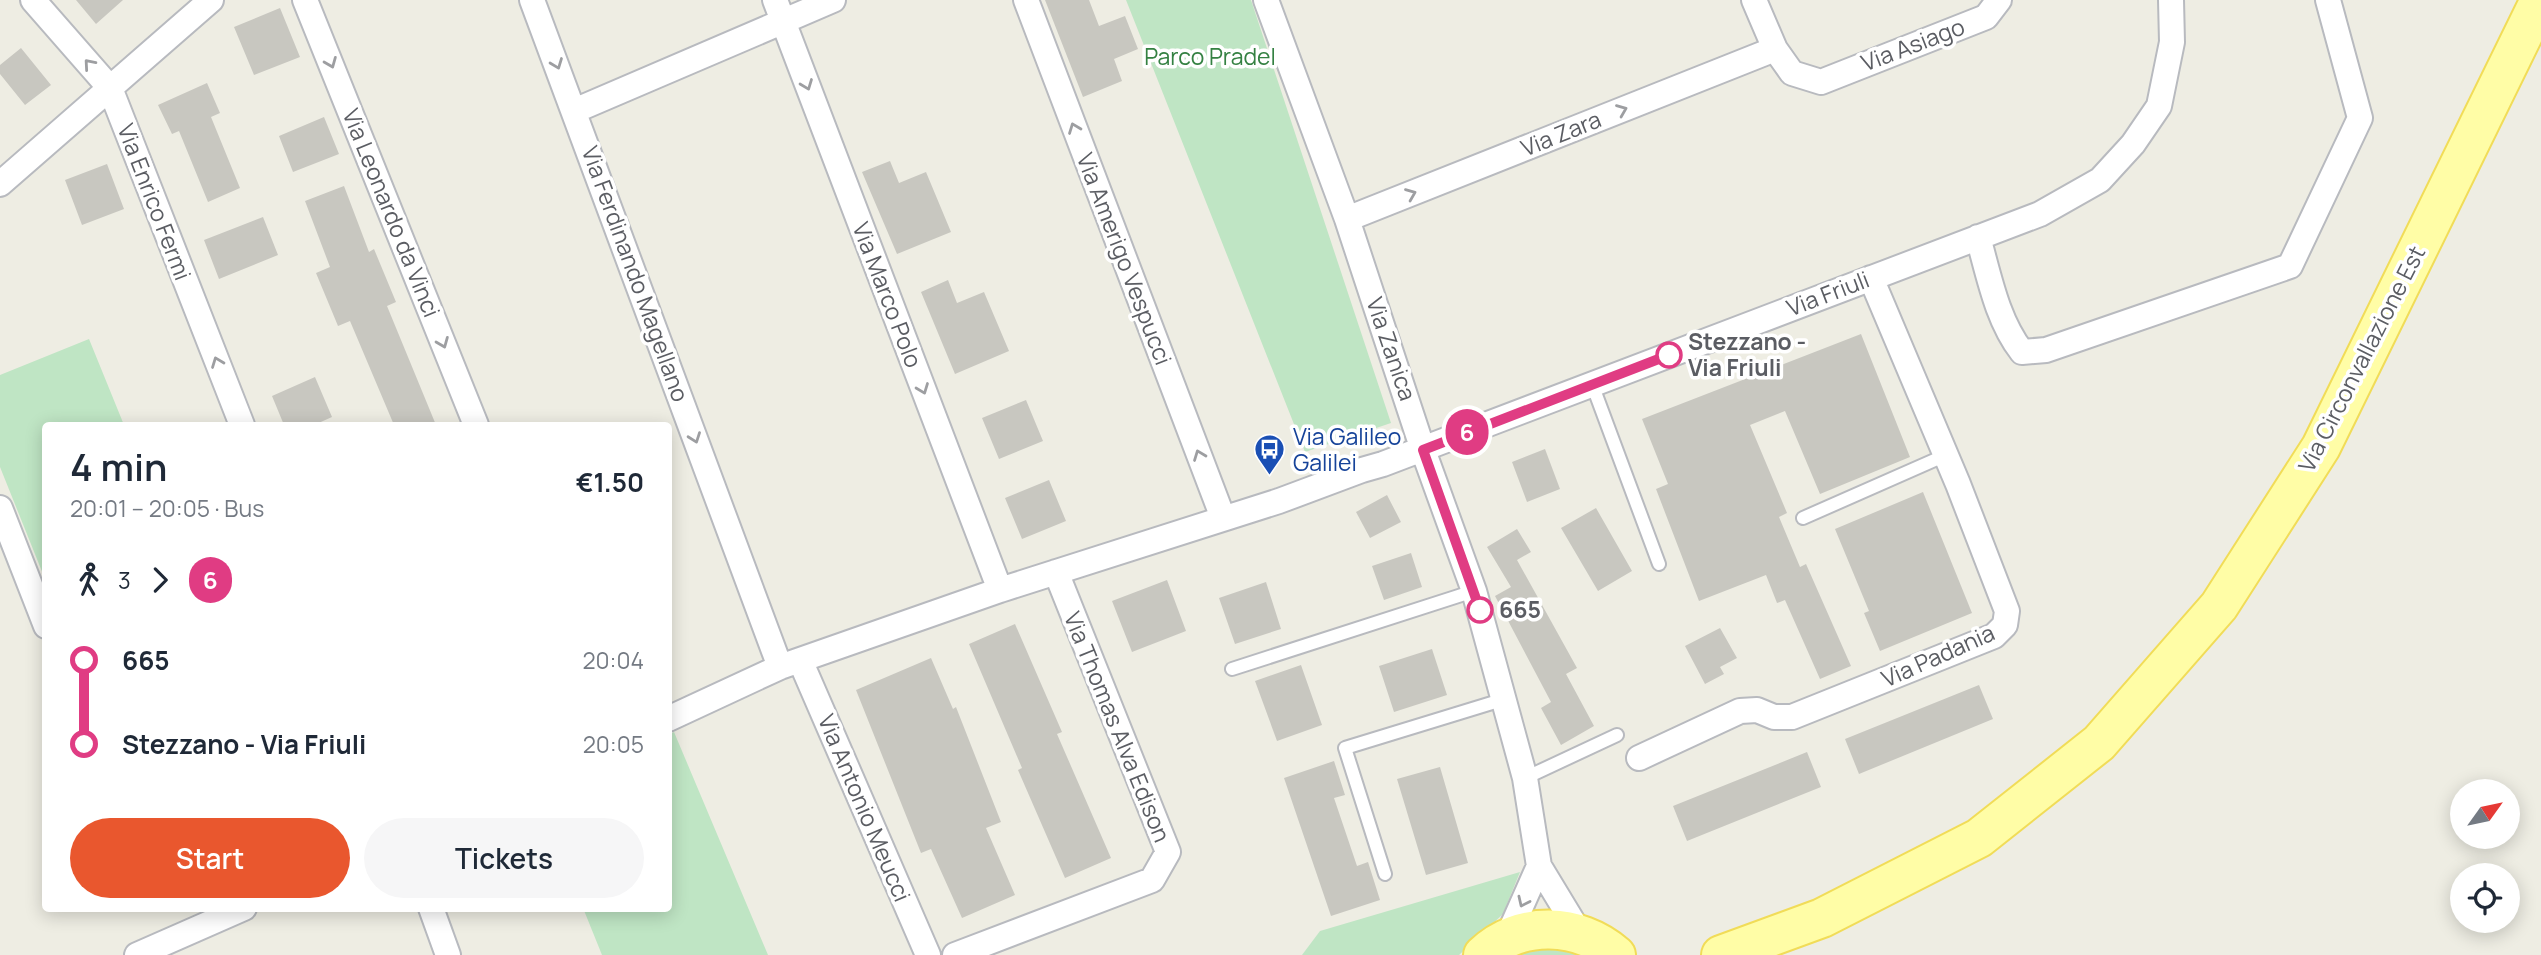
<!DOCTYPE html>
<meta charset="utf-8">
<style>
:root{--surface:#fff;--page:#f6f6f7;--text:#1f2937;--muted:#747a83;--accent:#e9572e}
body{margin:0;font-family:Manrope,sans-serif;background:var(--page);color:var(--text);height:100vh;display:flex;flex-direction:column;font-size:26px;white-space:nowrap}
*{box-sizing:border-box;margin:0}
p{font-size:23px;color:var(--muted)}
.icon{flex:none;width:38px;height:38px;fill:none;stroke:currentColor;stroke-width:2;stroke-linecap:round;stroke-linejoin:round}
.map{position:relative;flex:1;overflow:hidden}
.sheet{position:absolute;left:42px;top:422px;width:630px;height:490px;display:flex;flex-direction:column;background:var(--surface);border-radius:7px;box-shadow:0 4px 18px #0003}
.sheet>*{flex:none}
.badge{padding:0 14px;border-radius:23px;font-size:24px;line-height:46px}
.needle{width:46px;rotate:57deg}
.fabs{position:absolute;left:2450px;top:779px;display:grid;gap:14px}
.fabs a{display:grid;place-items:center;width:70px;height:70px;border-radius:50%;background:var(--surface);box-shadow:0 4px 18px #0003;font-size:35px}
.map>.badge{position:absolute;translate:-50% -50%;box-shadow:0 0 0 4px #fff}
.legs{display:flex;align-items:center;gap:10px;height:77px;padding:0 28px;font-size:23px}
.legs p{margin-inline-start:auto}
.overview{display:flex;align-items:center;justify-content:space-between;height:119px;padding:0 28px}
h1{font-size:38px;font-weight:600;line-height:52px}
.action{display:flex;gap:14px;margin-top:auto;padding:14px 28px}
.action a{flex:1;height:80px;border-radius:42px;background:var(--accent);color:#fff;font-size:28px;font-weight:600;line-height:80px;text-align:center}
.action a+a{background:var(--page);color:var(--text)}
ul{padding:0 28px;list-style:none}
li{display:flex;align-items:center;gap:24px;height:84px;font-size:26px}
li i{display:grid;place-items:center;width:10px;height:100%;margin:0 9px;background:currentColor}
li i::after{content:'';width:18px;height:18px;margin:-9px;border:5px solid;border-radius:50%;background:var(--surface)}
li p{margin-inline-start:auto}
li:first-child i{background:linear-gradient(#0000 50%,currentColor 0)}
li:last-child i{background:linear-gradient(currentColor 50%,#0000 0)}
.map>svg:first-child{display:block}
.green{fill:#bfe5c4}
.building{fill:#c8c7c0}
.lines{fill:none;stroke-linecap:round;stroke-linejoin:round}
.lane-casing{stroke:#b8babf;stroke-width:16}
.street-casing{stroke:#b8babf;stroke-width:28}
.primary-casing{stroke:#f1dc58;stroke-width:42}
.lane{stroke:#fff;stroke-width:12}
.street{stroke:#fff;stroke-width:24}
.primary{stroke:#fffda6;stroke-width:38}
.oneway{stroke:#9d9ea1}
.line-1-casing{stroke:#fff;stroke-width:16}
.line-1{stroke:#e03c83;stroke-width:10}
.stop-1-dot{fill:#fff;stroke:#e03c83;stroke-width:3.5}
.labels{text-anchor:middle;stroke-width:7;stroke-linejoin:round;paint-order:stroke}
.street-label{font-size:23px;fill:#5b5d63;stroke:#fff}
.park-label{font-size:23px;fill:#348142;stroke:#fff}
.stop-label{font-size:23px;font-weight:bold;fill:#5b5d63;stroke:#fff;text-anchor:start}
.transit-label{font-size:23px;fill:#164399;stroke:#fff;text-anchor:start}
</style>
<div class="map">
<svg width="2541" height="955" viewBox="0 0 2541 955">
<rect width="100%" height="100%" fill="#eeede3"/>
<path class="green" d="M1126,0H1251L1391,423L1305,452Z
M89,339L124,425H46L45,579L0,467V375Z
M674,732L768,955H602L583,908H668V735Z
M1520,872L1503,914L1459,955H1302L1320,931Z
M1551,947L1583,955H1515L1532,949Z"/>
<path class="building" d="M76,0H123L96,24Z
M1045,0H1089L1099,26L1125,16L1138,49L1114,59L1122,81L1083,97Z
M280,8L300,57L254,75L234,27Z
M21,48L51,85L25,105L0,74V65Z
M207,83L220,113L211,117L240,188L208,202L179,131L172,134L158,105Z
M324,117L339,154L293,172L279,136Z
M890,161L899,183L926,172L951,232L897,254L862,172Z
M107,164L124,209L82,225L65,180Z
M344,186L369,252L374,249L396,302L387,306L436,425H394L350,321L338,326L316,273L330,267L305,201Z
M263,217L278,255L219,279L204,240Z
M948,280L957,303L984,292L1009,351L955,374L921,292Z
M1861,334L1910,457L1820,494L1785,411L1750,425L1787,513L1779,517L1800,567L1806,564L1851,666L1820,679L1785,600L1777,603L1766,575L1699,601L1656,489L1668,484L1642,419Z
M315,377L332,417L314,425H284L272,396Z
M1026,400L1043,441L999,459L982,418Z
M1545,449L1560,489L1527,502L1512,462Z
M1049,480L1066,521L1022,539L1005,498Z
M1923,492L1972,613L1880,651L1864,613L1869,611L1835,529Z
M1387,495L1401,522L1370,538L1356,512Z
M1596,508L1632,571L1598,591L1561,528Z
M1517,529L1531,552L1517,560L1577,668L1566,674L1594,726L1561,745L1541,708L1551,702L1495,596L1511,587L1487,547Z
M1411,553L1422,587L1384,600L1372,566Z
M1167,580L1186,631L1132,652L1112,601Z
M1266,582L1281,629L1235,644L1219,598Z
M1015,624L1062,732L1057,734L1111,858L1065,878L1018,770L1022,768L969,644Z
M1720,628L1737,658L1720,667L1724,674L1705,684L1685,646Z
M1432,649L1447,695L1394,712L1379,666Z
M931,658L953,709L956,707L1001,822L986,828L1015,895L962,918L931,849L921,853L856,690Z
M1301,665L1322,725L1277,741L1255,681Z
M1979,685L1993,719L1859,774L1845,739Z
M1807,752L1821,787L1687,841L1673,806Z
M1334,761L1345,795L1334,798L1357,866L1368,862L1380,900L1331,916L1284,778Z
M1440,767L1468,863L1426,875L1397,779Z"/>
<g class="lines">
<defs>
<path id="lane" d="M1592,384L1659,564
M1803,518L1946,455
M1232,669L1474,591
M1525,778L1617,735
M1385,874L1345,748L1505,699"/>
<path id="street" d="M33,0L110,88L242,425
M305,0L476,425
M532,0L780,667
M775,0L1000,590
M1026,0L1223,518
M1266,0L1347,219L1423,450L1474,591L1525,778L1539,866L1579,932
M1754,0L1775,49L1792,73L1821,82L1986,17L1999,0
M574,111L833,0
M0,184L211,0
M1347,219L1775,49
M1978,237C1989,276 1997,320 2022,352L2046,350L2290,266L2360,118L2328,0
M0,508L46,626
M800,660L928,955
M668,719L780,667L1000,590L1279,501L1362,470L1383,464L2040,214L2100,180L2133,144L2159,106L2172,42L2171,0
M1639,758L1740,711L1757,710L1774,717H1792L1994,636L2005,625L2007,611L1958,484L1871,278
M431,908L448,955
M1507,938L1539,866
M137,955L244,908
M955,955L1152,880L1168,852L1056,572"/>
<path id="primary" d="M1483,955C1520,920 1578,922 1616,955
M1721,955L1822,918L1979,838L2099,743L2219,606L2321,447L2540,0"/>
</defs>
<use href="#lane" class="lane-casing"/>
<use href="#street" class="street-casing"/>
<use href="#primary" class="primary-casing"/>
<use href="#lane" class="lane"/>
<use href="#street" class="street"/>
<use href="#primary" class="primary"/>
</g>
<defs><path id="oneway-chevron" d="M-2-3.5L2.5 0L-2 3.5" fill="none" stroke-width="1.6" stroke-linecap="round" stroke-linejoin="round" transform="scale(1.75)"/></defs>
<g class="oneway">
<use href="#oneway-chevron" transform="translate(331 63) rotate(68)"/>
<use href="#oneway-chevron" transform="translate(89 64) rotate(-131)"/>
<use href="#oneway-chevron" transform="translate(557 64) rotate(69)"/>
<use href="#oneway-chevron" transform="translate(807 85) rotate(69)"/>
<use href="#oneway-chevron" transform="translate(1622 110) rotate(-22)"/>
<use href="#oneway-chevron" transform="translate(1074 128) rotate(-111)"/>
<use href="#oneway-chevron" transform="translate(1411 194) rotate(-22)"/>
<use href="#oneway-chevron" transform="translate(443 343) rotate(68)"/>
<use href="#oneway-chevron" transform="translate(217 362) rotate(-111)"/>
<use href="#oneway-chevron" transform="translate(923 389) rotate(69)"/>
<use href="#oneway-chevron" transform="translate(695 438) rotate(70)"/>
<use href="#oneway-chevron" transform="translate(1199 455) rotate(-111)"/>
<use href="#oneway-chevron" transform="translate(1523 902) rotate(115)"/>
</g>
<g class="lines">
<defs>
<path id="line-1" d="M1480,610L1423,450L1669,355"/>
</defs>
<use href="#line-1" class="line-1-casing"/>
<use href="#line-1" class="line-1"/>
</g>
<defs>
<symbol id="bus-pin" viewBox="-11 -11 22 30"><path d="M0 17L-7.5 6A9.5 9.5 0 1 1 7.5 6Z" fill="#1a4fb4" stroke="#fff"/><path d="M-5-6H5V4H4V6H2V4H-2V6H-4V4H-5ZM-3.5-4V0h7V-4ZM-3.5 1.2v1.5H-2V1.2ZM2 1.2v1.5H3.5V1.2Z" fill="#fff"/></symbol>
</defs>
<g fill-rule="evenodd">
<use href="#bus-pin" x="1252" y="432" width="35" height="47"/>
</g>
<g class="stop-1-dot">
<circle cx="1669" cy="355" r="12"/>
<circle cx="1480" cy="610" r="12"/>
</g>
<g class="labels">
<g class="street-label">
<text transform="translate(1913 45) rotate(-21)" y="8">Via Asiago</text>
<text transform="translate(1561 134) rotate(-22)" y="8">Via Zara</text>
<text transform="translate(154 202) rotate(69)" y="8">Via Enrico Fermi</text>
<text transform="translate(391 213) rotate(68)" y="8">Via Leonardo da Vinci</text>
<text transform="translate(1124 259) rotate(69)" y="8">Via Amerigo Vespucci</text>
<text transform="translate(635 274) rotate(70)" y="8">Via Ferdinando Magellano</text>
<text transform="translate(1828 294) rotate(-21)" y="8">Via Friuli</text>
<text transform="translate(887 295) rotate(69)" y="8">Via Marco Polo</text>
<text transform="translate(1391 349) rotate(71)" y="8">Via Zanica</text>
<text transform="translate(2362 359) rotate(-63)" y="8">Via Circonvallazione Est</text>
<text transform="translate(1938 656) rotate(-24)" y="8">Via Padania</text>
<text transform="translate(1117 727) rotate(68)" y="8">Via Thomas Alva Edison</text>
<text transform="translate(864 808) rotate(67)" y="8">Via Antonio Meucci</text>
</g>
<g class="park-label">
<text x="1210" y="65">Parco Pradel</text>
</g>
<g class="stop-label">
<text x="1688" y="350">Stezzano -<tspan x="1688" dy="26">Via Friuli</tspan></text>
<text x="1499" y="618">665</text>
</g>
<g class="transit-label">
<text x="1293" y="445">Via Galileo<tspan x="1293" dy="26">Galilei</tspan></text>
</g>
</g>
</svg>
<div class="fabs">
<a><svg class="needle" viewBox="-14 -14 28 28"><path d="M0-13l5 13h-10z" fill="#e53935"/><path d="M0 13l5-13h-10z" fill="#747a83"/></svg></a>
<a><svg class="icon" aria-label="locate" viewBox="0 0 24 24"><circle cx="12" cy="12" r="6"/><path d="M12 2v4M12 18v4M2 12h4M18 12h4"/></svg></a>
</div>
<b class="badge" style="left:1467px;top:432px;background:#e03c83;color:#fff">6</b>
<section class="sheet">
<div class="overview"><div><h1>4 min</h1><p>20:01 – 20:05 · Bus</p></div><b>€1.50</b></div>
<div class="legs"><svg class="icon" aria-label="walk" viewBox="0 0 24 24"><circle cx="13" cy="4" r="2"/><path d="M13 8l-2 6 4 7M11 14l-3 7M7 12l3-4h3l4 4"/></svg>3<svg class="icon" aria-label="forward" viewBox="0 0 24 24"><path d="M9 5l7 7-7 7"/></svg><b class="badge" style="background:#e03c83;color:#fff">6</b></div>
<ul>
<li><i style="color:#e03c83"></i><b>665</b><p>20:04</p></li>
<li><i style="color:#e03c83"></i><b>Stezzano - Via Friuli</b><p>20:05</p></li>
</ul>
<div class="action"><a>Start</a><a>Tickets</a></div>
</section>
</div>
